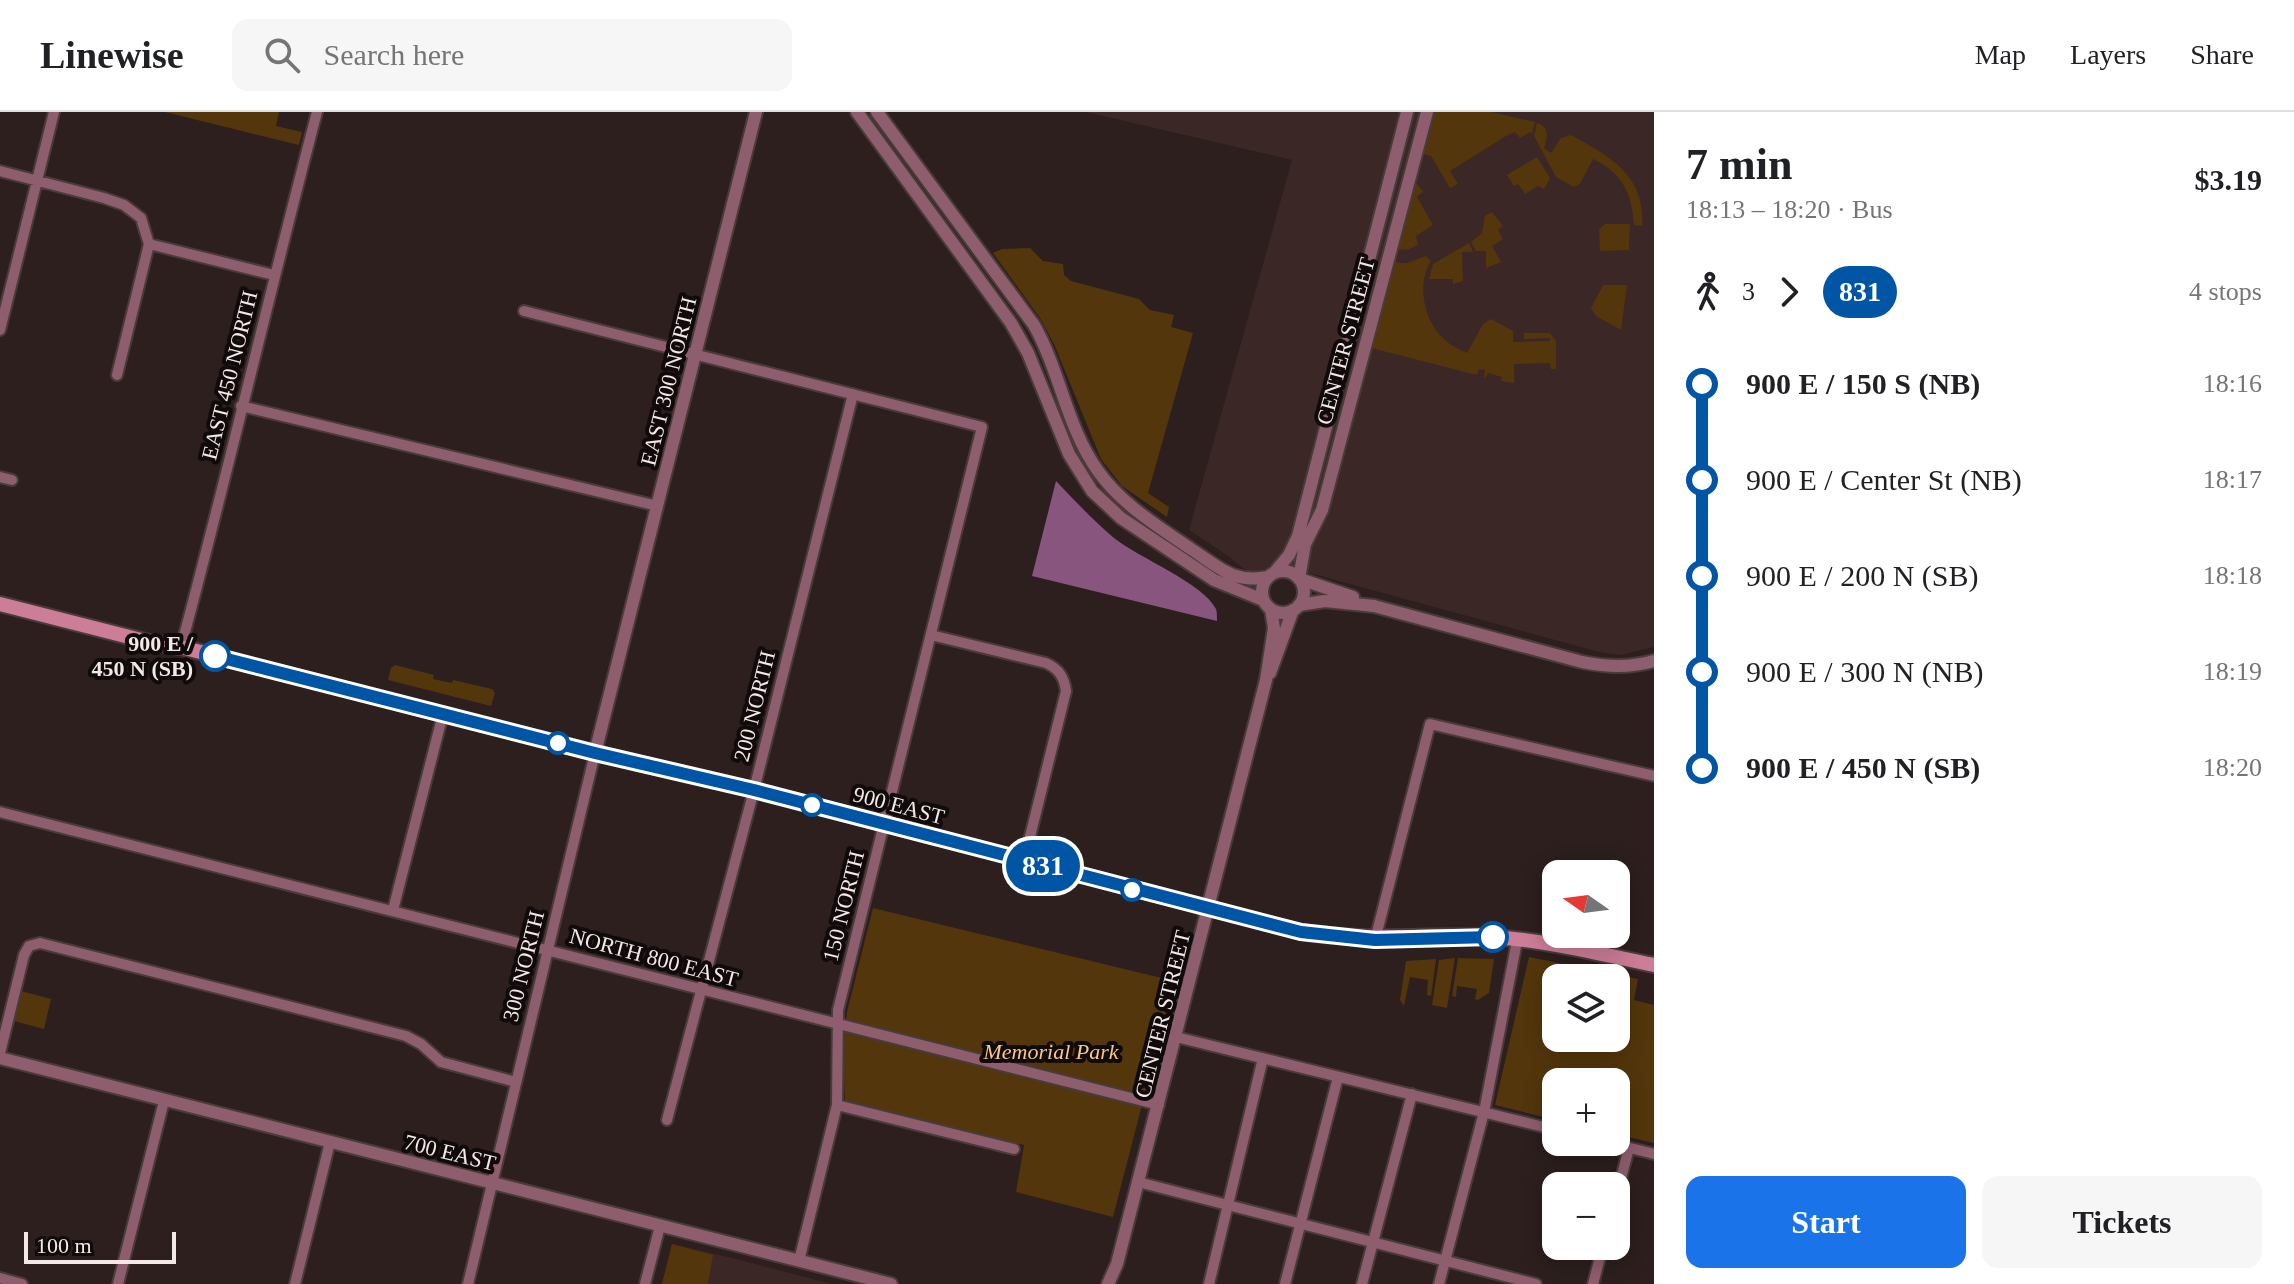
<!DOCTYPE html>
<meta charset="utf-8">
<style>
:root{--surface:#fff;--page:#f6f6f6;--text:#202124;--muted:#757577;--line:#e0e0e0;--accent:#1a73e8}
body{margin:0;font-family:Georgia,serif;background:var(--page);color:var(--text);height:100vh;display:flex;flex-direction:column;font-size:30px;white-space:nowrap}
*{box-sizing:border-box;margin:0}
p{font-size:26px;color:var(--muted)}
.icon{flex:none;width:44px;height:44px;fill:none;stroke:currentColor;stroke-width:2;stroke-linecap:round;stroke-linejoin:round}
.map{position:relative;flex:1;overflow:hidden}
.details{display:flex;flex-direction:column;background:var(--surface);width:640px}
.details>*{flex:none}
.badge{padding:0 16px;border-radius:26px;font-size:28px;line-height:52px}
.needle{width:52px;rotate:284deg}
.fabs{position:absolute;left:1542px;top:748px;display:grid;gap:16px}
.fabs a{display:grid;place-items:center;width:88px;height:88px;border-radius:16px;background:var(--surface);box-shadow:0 4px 20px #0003;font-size:40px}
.scale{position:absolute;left:24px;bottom:20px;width:152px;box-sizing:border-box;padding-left:8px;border:4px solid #f2e8e7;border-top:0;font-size:22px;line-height:28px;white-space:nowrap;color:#f2e8e7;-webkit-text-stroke:6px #100a0a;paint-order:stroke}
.map>.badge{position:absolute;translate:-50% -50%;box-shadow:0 0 0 4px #fff}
.legs{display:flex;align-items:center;gap:12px;height:88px;padding:0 32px;font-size:26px}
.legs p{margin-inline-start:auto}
.headline{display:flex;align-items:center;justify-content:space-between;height:136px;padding:0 32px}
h1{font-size:44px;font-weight:600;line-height:60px}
.primary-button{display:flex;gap:16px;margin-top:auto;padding:16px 32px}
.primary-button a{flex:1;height:92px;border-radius:16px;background:var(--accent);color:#fff;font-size:32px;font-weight:600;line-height:92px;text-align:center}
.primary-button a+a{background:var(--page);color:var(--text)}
ul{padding:0 32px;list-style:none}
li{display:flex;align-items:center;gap:28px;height:96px;font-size:30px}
li i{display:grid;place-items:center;width:12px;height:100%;margin:0 10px;background:currentColor}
li i::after{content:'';width:20px;height:20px;margin:-10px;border:6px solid;border-radius:50%;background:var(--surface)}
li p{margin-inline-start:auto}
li:first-child i{background:linear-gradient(#0000 50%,currentColor 0)}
li:last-child i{background:linear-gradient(currentColor 50%,#0000 0)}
header{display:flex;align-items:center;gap:48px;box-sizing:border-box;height:112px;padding:0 40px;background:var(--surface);border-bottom:2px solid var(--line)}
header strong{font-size:38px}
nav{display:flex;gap:44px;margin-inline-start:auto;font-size:28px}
.search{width:560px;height:72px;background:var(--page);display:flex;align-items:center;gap:20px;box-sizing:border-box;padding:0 28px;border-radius:16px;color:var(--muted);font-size:30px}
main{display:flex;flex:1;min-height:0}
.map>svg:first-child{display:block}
.built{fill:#3b2726}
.green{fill:#53360b;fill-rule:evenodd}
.water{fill:#88557f}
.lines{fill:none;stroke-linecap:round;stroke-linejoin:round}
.minor-casing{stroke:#483b3a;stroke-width:14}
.tertiary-casing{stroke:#483b3a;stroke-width:16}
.secondary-casing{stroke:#483b3a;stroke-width:18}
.minor{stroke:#8e5d6e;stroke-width:10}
.tertiary{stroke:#8e5d6e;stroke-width:12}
.secondary{stroke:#cc7d98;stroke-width:14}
.line-1-casing{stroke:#fff;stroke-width:18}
.line-1{stroke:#0055a4;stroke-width:12}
.stop-1-dot{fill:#fff;stroke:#0055a4;stroke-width:4}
.labels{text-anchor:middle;stroke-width:8;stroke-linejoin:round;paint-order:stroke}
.street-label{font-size:22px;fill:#f2e8e7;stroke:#100a0a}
.stop-label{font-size:22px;font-weight:bold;fill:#f2e8e7;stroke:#100a0a;text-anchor:end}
.park-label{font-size:22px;font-style:italic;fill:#f9c78a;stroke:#100a0a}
</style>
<header>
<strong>Linewise</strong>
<div class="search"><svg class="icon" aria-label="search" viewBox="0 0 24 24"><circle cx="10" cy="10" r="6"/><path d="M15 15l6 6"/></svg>Search here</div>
<nav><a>Map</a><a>Layers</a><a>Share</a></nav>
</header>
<main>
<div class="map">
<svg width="1654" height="1172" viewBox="0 0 1654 1172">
<rect width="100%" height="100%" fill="#2c1f1e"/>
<path class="built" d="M1086,0H1654V535L1621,543L1599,540L1273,451L1262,459L1249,461L1227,443L1189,418L1292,48Z
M672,1132L736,1147L832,1172H662Z"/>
<path class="green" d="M165,0H279L276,14L302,20L299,33Z
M1431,0H1492L1535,10L1532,22L1530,20L1520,26L1515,20L1506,24L1450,59L1458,72L1450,76L1431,44L1420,41Z
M1537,11C1550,15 1548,26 1544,36L1551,41L1561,26L1571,23C1609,44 1646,63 1642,114L1634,113C1632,81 1622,61 1593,47L1580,72L1574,75L1556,65L1534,24Z
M1537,45L1550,66L1544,77L1538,74L1525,82L1518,72L1514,74L1507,63Z
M1413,68L1423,79L1417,85L1433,113L1416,124L1418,133L1407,138L1397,137Z
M1492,100L1503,114L1498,118L1503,127L1492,134L1501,150L1486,156V139H1476L1471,130L1482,121L1485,104Z
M1605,112H1630L1629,138L1600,139L1599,117Z
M1469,131L1473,140H1462L1463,169L1453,172V167H1429L1433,152Z
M1030,136L1043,149L1063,152L1064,163L1071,169L1139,187L1150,198L1174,203L1171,215L1193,221L1148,381L1169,395L1167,405L1122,374L1101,347L1054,232L1040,206L993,141L1002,137Z
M1426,144L1431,149C1416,173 1424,209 1444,227C1450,233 1459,237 1467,241L1483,212L1491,207L1513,219V230L1550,229V226L1524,227V221H1550L1556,229V257H1551L1550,251L1514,252V271L1501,269L1502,265L1488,261L1486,265H1484L1485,258L1479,257L1477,263L1371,236L1393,150L1407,151Z
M1603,173H1627L1621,218L1596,204L1591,196Z
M395,553L434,563L433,567L452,571L453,568L492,577L495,581L491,594L388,568L391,556Z
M873,796L1174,869L1113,1105L1016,1080L1024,1033L845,989L843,935L847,900Z
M1529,845L1638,867L1634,888L1654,893V1031L1616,1022V970H1556V1008L1495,993ZM1556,866H1616V926H1556Z
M1455,846L1447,896L1432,893L1439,848Z
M1458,846L1494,847L1489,881L1478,888L1475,887L1477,877L1457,874L1456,885L1452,884Z
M1436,847L1431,884L1427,883L1428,868L1410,865L1404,894L1400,888L1406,849Z
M21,879L51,887L44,917L14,909Z
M672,1132L713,1143L708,1172H662Z"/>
<path class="water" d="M1056,369C1075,389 1093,408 1114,426C1139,446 1203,471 1216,497C1217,499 1217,506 1217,509L1032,464Z"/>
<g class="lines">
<defs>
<path id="minor" d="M0,59L104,86L124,93L141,106L149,132L117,263
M149,132L274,163
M524,199L982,315L838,898L837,993L799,1149
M0,218L54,0
M241,294L658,394
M0,365L12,368
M931,523L1046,551C1059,557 1064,565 1066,579L1024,749
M181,535C229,357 270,178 317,0
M0,700L1159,993
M393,798L443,602
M1375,828L1430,612L1654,664
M1176,925L1556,1018
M0,941L24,843L29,834L40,831L406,924L421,932L441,950L516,970
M837,993L1014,1037
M667,1008L754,678L853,282
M1606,1030L1654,1042
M1138,1070L1536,1172
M1616,1085L1629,1036
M0,1166L22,1172
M118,1172L164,989
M295,1172L330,1030
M468,1172L595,641
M645,1172L660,1114
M1209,1172L1263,946
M1285,1172L1338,965
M1362,1172L1412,982
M1439,1172L1484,1000L1517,829
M1593,1172L1603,1134"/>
<path id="tertiary" d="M857,0L1011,211L1028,241L1069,342L1092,379L1121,406L1214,468L1263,488
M877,0L1034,213C1060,259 1067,316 1098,359C1121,392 1159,415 1191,437C1219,455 1233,472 1268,465
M1262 480a21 21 0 1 1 42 0a21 21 0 1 1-42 0Z
M1274,461L1289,443L1298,424L1407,0
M1299,467L1305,432L1322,398L1427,0
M1300,467L1353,485
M1299,493L1325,489L1374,494L1582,550C1607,555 1629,556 1654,549
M1270,561L1293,498
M595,641L756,0
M0,946L891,1172
M1108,1172L1117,1152L1266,568L1274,516L1271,497"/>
<path id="secondary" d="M0,492L153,531L181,535L595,641L754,678L1301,820C1367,830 1426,822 1491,825C1546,828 1600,842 1654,853"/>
</defs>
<use href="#minor" class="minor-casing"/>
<use href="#tertiary" class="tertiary-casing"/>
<use href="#secondary" class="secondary-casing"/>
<use href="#minor" class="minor"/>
<use href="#tertiary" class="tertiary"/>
<use href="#secondary" class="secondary"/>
</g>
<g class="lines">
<defs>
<path id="line-1" d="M215,544L595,641L754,678L1301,820L1375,828L1493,825"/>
</defs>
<use href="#line-1" class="line-1-casing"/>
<use href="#line-1" class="line-1"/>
</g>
<g class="stop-1-dot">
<circle cx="215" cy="544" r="14"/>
<circle cx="558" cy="631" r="10"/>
<circle cx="812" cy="693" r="10"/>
<circle cx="1132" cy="778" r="10"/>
<circle cx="1493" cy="825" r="14"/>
</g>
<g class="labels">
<g class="street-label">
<text transform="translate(1345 229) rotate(-75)" y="8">CENTER STREET</text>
<text transform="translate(229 263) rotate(-76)" y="8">EAST 450 NORTH</text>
<text transform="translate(668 269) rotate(-76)" y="8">EAST 300 NORTH</text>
<text transform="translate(754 594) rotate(-76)" y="8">200 NORTH</text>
<text transform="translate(899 693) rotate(15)" y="8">900 EAST</text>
<text transform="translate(843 794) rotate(-76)" y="8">150 NORTH</text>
<text transform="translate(654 845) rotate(15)" y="8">NORTH 800 EAST</text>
<text transform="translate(523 854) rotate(-76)" y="8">300 NORTH</text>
<text transform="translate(1162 902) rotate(-76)" y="8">CENTER STREET</text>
<text transform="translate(450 1040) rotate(14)" y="8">700 EAST</text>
</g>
<g class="stop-label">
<text x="193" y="539">900 E /<tspan x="193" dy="25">450 N (SB)</tspan></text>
</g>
<g class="park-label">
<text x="1051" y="947">Memorial Park</text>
</g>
</g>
</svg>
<div class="fabs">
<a><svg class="needle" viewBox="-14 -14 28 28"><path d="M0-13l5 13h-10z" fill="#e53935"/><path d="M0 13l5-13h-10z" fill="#757577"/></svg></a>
<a><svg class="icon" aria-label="layers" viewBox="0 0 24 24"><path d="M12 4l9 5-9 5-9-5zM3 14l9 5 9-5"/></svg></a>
<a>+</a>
<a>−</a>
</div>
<div class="scale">100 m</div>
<b class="badge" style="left:1043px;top:754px;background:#0055a4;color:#fff">831</b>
</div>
<section class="details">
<div class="headline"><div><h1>7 min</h1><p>18:13 – 18:20 · Bus</p></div><b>$3.19</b></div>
<div class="legs"><svg class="icon" aria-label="walk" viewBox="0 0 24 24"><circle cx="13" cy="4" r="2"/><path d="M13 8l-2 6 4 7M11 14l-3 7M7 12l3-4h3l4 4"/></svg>3<svg class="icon" aria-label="forward" viewBox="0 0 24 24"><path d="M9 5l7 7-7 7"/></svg><b class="badge" style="background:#0055a4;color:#fff">831</b><p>4 stops</p></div>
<ul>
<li><i style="color:#0055a4"></i><b>900 E / 150 S (NB)</b><p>18:16</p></li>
<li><i style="color:#0055a4"></i><span>900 E / Center St (NB)</span><p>18:17</p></li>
<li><i style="color:#0055a4"></i><span>900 E / 200 N (SB)</span><p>18:18</p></li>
<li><i style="color:#0055a4"></i><span>900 E / 300 N (NB)</span><p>18:19</p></li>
<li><i style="color:#0055a4"></i><b>900 E / 450 N (SB)</b><p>18:20</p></li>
</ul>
<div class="primary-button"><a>Start</a><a>Tickets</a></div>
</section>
</main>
